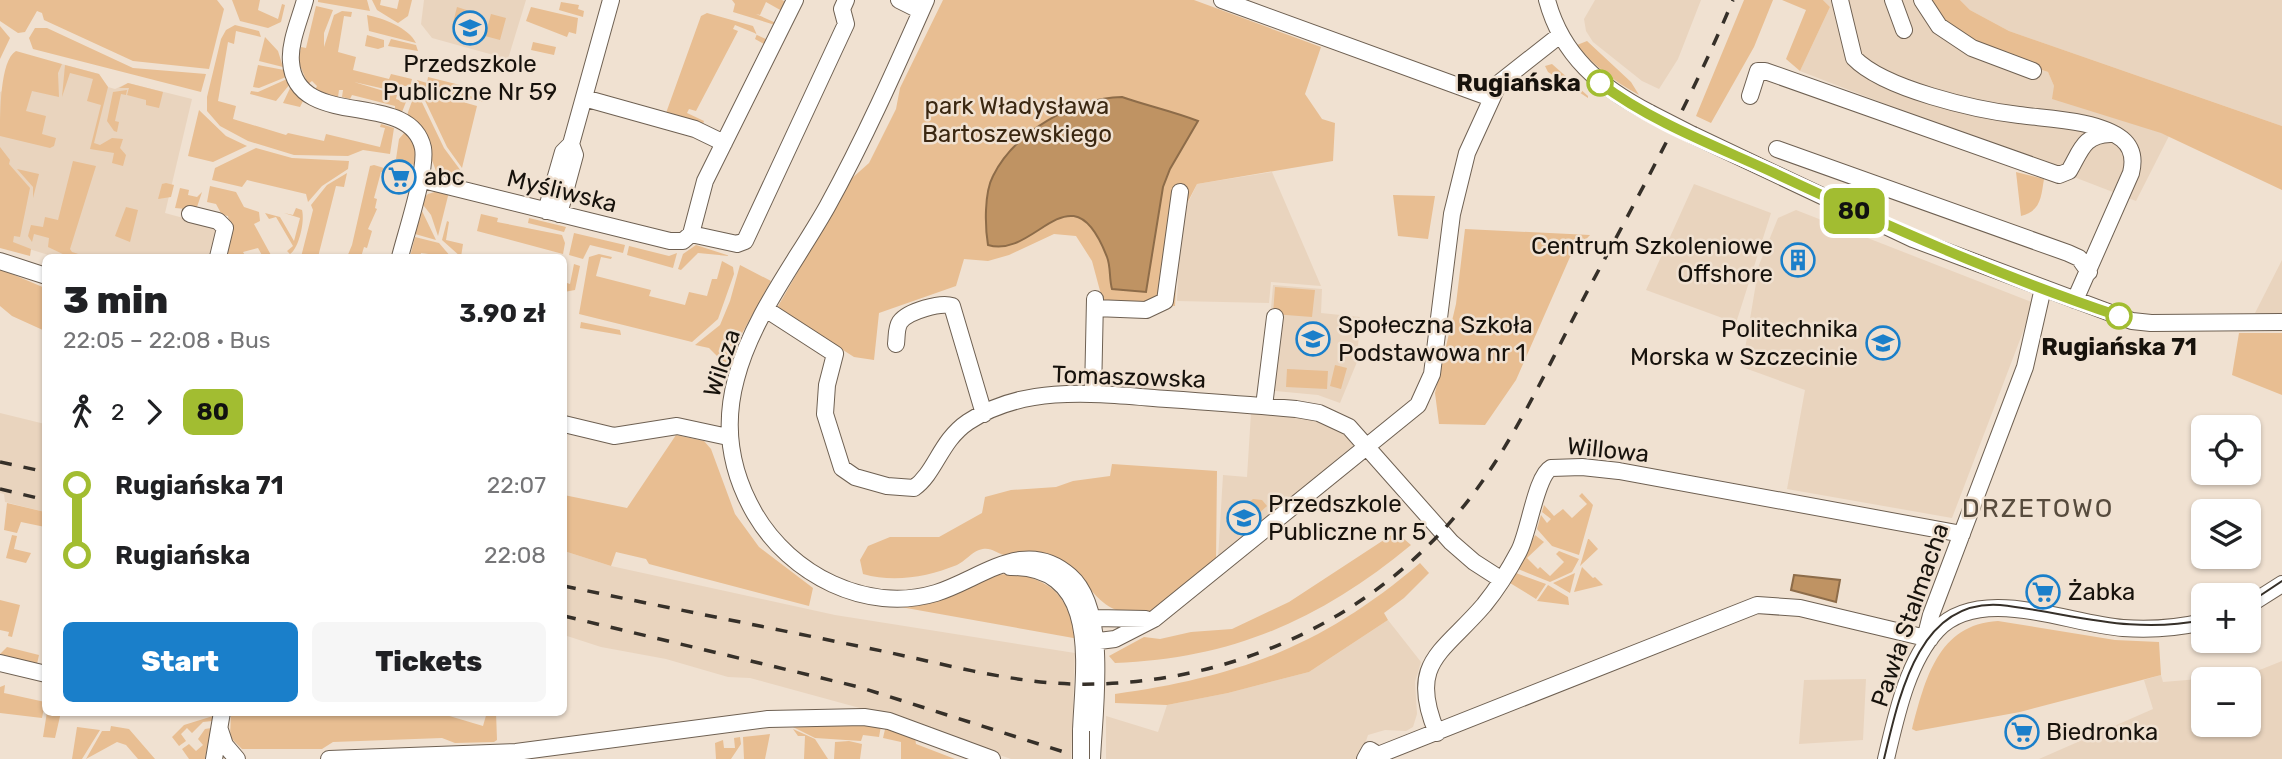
<!DOCTYPE html>
<meta charset="utf-8">
<style>
:root{--surface:#fff;--page:#f6f6f6;--text:#202124;--muted:#757577;--accent:#1a7fca}
body{margin:0;font-family:Rubik,sans-serif;background:var(--page);color:var(--text);height:100vh;display:flex;flex-direction:column;font-size:26px;white-space:nowrap}
*{box-sizing:border-box;margin:0}
p{font-size:23px;color:var(--muted)}
.icon{flex:none;width:38px;height:38px;fill:none;stroke:currentColor;stroke-width:2;stroke-linecap:round;stroke-linejoin:round}
.map{position:relative;flex:1;overflow:hidden}
.sheet{position:absolute;left:42px;top:254px;width:525px;height:462px;display:flex;flex-direction:column;background:var(--surface);border-radius:10px;box-shadow:0 2px 5px #0004}
.sheet>*{flex:none}
.badge{padding:0 14px;border-radius:10px;font-size:24px;line-height:46px}
.tools{position:absolute;left:2191px;top:415px;display:grid;gap:14px}
.tools a{display:grid;place-items:center;width:70px;height:70px;border-radius:10px;background:var(--surface);box-shadow:0 2px 5px #0004;font-size:35px}
.map>.badge{position:absolute;translate:-50% -50%;box-shadow:0 0 0 4px #fff}
.legs{display:flex;align-items:center;gap:10px;height:77px;padding:0 21px;font-size:23px}
.legs p{margin-inline-start:auto}
.summary{display:flex;align-items:center;justify-content:space-between;height:119px;padding:0 21px}
h1{font-size:38px;font-weight:800;line-height:52px}
.button{display:flex;gap:14px;margin-top:auto;padding:14px 21px}
.button a{flex:1;height:80px;border-radius:10px;background:var(--accent);color:#fff;font-size:28px;font-weight:800;line-height:80px;text-align:center}
.button a+a{background:var(--page);color:var(--text)}
ul{padding:0 21px;list-style:none}
li{display:flex;align-items:center;gap:24px;height:70px;font-size:26px}
li i{display:grid;place-items:center;width:10px;height:100%;margin:0 9px;background:currentColor}
li i::after{content:'';width:18px;height:18px;margin:-9px;border:5px solid;border-radius:50%;background:var(--surface)}
li p{margin-inline-start:auto}
li:first-child i{background:linear-gradient(#0000 50%,currentColor 0)}
li:last-child i{background:linear-gradient(currentColor 50%,#0000 0)}
.map>svg:first-child{display:block}
.built{fill:#e9d4be;fill-rule:evenodd}
.green{fill:#e8be92}
.water{fill:#bf9363;stroke:#8d6c49;stroke-width:2}
.lines{fill:none;stroke-linecap:round;stroke-linejoin:round}
.minor-casing{stroke:#6e6052;stroke-width:18}
.minor{stroke:#fff;stroke-width:16}
.tram{stroke:#363029;stroke-width:2}
.rail{stroke:#363029;stroke-width:3.5;stroke-dasharray:12 12;stroke-linecap:butt}
.minor-bridge-casing{stroke:#6e6052;stroke-width:18;stroke-linecap:butt}
.minor-bridge{stroke:#fff;stroke-width:16}
.line-1-casing{stroke:#fff;stroke-width:16}
.line-1{stroke:#a2bd31;stroke-width:10}
.stop-1-dot{fill:#fff;stroke:#a2bd31;stroke-width:3.5}
.labels{text-anchor:middle;stroke-width:5;stroke-linejoin:round;paint-order:stroke}
.poi-label{font-size:24px;fill:#17120c;stroke:#f0e1d1;text-anchor:start}
.stop-label{font-size:24px;font-weight:bold;fill:#17120c;stroke:#f0e1d1;text-anchor:end}
.park-label{font-size:24px;fill:#3a2711;stroke:#f0e1d1}
.street-label{font-size:24px;fill:#17120c;stroke:#f0e1d1}
.neighbourhood-label{font-size:26px;letter-spacing:2px;fill:#574b3d;stroke:#f0e1d1}
</style>
<div class="map">
<svg width="2282" height="759" viewBox="0 0 2282 759">
<rect width="100%" height="100%" fill="#f0e1d1"/>
<path class="built" d="M424,0H526L508,59L432,38L421,24Z
M1595,0H1701L1678,59L1659,89L1642,81L1593,42L1586,31L1584,19Z
M1823,0H1926L1974,46L2048,72L2054,86L2169,136L2136,201L1800,71L1830,7Z
M1960,0H2282V126L2009,31L1970,10Z
M62,64L99,74L108,87L115,89L128,83L192,99L165,213L224,229L216,257H55L0,240V92Z
M1272,172L1321,286L1271,282L1269,303L1177,301L1180,220L1197,184Z
M1694,184L1771,213L1736,323L1646,290Z
M1796,210L2034,303L1952,518L1787,489L1805,390L1742,367L1759,265L1778,218Z
M2282,260V316L2255,313Z
M1273,285L1322,289L1321,313L1360,317L1357,362L1340,403L1318,395L1264,390Z
M0,413L45,424V512L5,502L4,494L0,493Z
M1251,413L1314,419L1347,434L1355,444L1218,559L1223,475L1247,477Z
M564,551L611,566L835,615L1075,653L1071,759H1011L878,713L750,678L728,677L666,659L601,647L564,635Z
M1388,620L1421,662L1415,682L1417,714L1413,727L1406,731L1385,730L1368,735L1360,759H1106V716L1158,732L1167,705L1228,693L1309,672Z
M2282,661V759H2039L2153,709L2144,680L2161,675L2163,682L2247,675ZM2203,679H2249V724H2203Z
M1866,679L1863,740L1799,744L1804,680Z"/>
<path class="green" d="M0,0H217L224,9L209,69L133,61L44,20L42,13L37,11L25,32L18,33L0,21Z
M232,0H260L258,10L278,19L282,4L285,5L281,22L268,28L240,21Z
M318,0H367L370,11L318,2Z
M372,0H381L380,5L397,9L399,0H412L408,16L398,23L377,10Z
M732,0H782L786,2L782,11L766,2L760,15L756,14L776,23L775,25L733,12L735,4Z
M943,0H1194L1321,47L1305,94L1322,119L1335,123L1333,161L1197,184L1179,219L1175,306L1103,302L1092,261L1076,236L1054,234L1009,255L988,261L964,259L956,286L879,313L874,360L854,357L777,308L851,179L869,163L896,109L900,88Z
M1744,0H1773L1754,47L1711,123L1696,116Z
M1782,0H1823L1830,7L1800,71L1786,59L1806,10Z
M1926,0H1960L1970,10L2009,31L2282,126V190L2161,133L2052,99L2054,86L2048,72L1974,47L1942,24Z
M561,2L579,5L578,9L584,11L583,17L559,10Z
M316,6L333,10L324,33V47L334,15L342,11L352,12L351,17L344,16L338,52L356,57L353,70L389,79L391,74L412,79L410,87L400,85L398,92L354,82L397,95L396,99L406,102L402,112L395,111V106L352,95L350,99L342,97L343,90H339L338,97L315,90L317,86L312,81L308,84L298,61L301,47L306,48Z
M457,7L473,12L468,32L452,27Z
M531,7L578,18L576,34L569,32L567,37L526,21Z
M707,13L753,26L757,35L768,40L764,44L755,39L757,34L735,25L733,29L738,31L696,111L689,109L687,113L704,121L703,124L666,113L701,16Z
M491,14L506,18L500,40L485,36Z
M367,15C383,18 409,28 416,43L369,31Z
M235,25L259,31L261,37L236,31L234,44L228,42L218,101L236,106L233,119L286,135L288,133L324,141L326,134L380,147L385,128L380,127L381,124L394,128L390,154L363,150L348,156L294,155L248,141L220,126L207,111V97L221,39L226,30Z
M0,26L10,38L0,59Z
M35,28H47L133,68L206,74L201,92L33,49L29,38Z
M367,35L384,40V47L378,49L365,46Z
M265,37L278,51L283,67L259,61Z
M391,39L416,45L418,51L388,46Z
M1587,41L1631,82L1639,95C1614,81 1595,67 1577,45Z
M533,42L556,47L554,55L531,50Z
M16,51L62,64L58,73L59,97L32,91L26,111L46,116L42,134L56,138L54,146L50,148L0,136C0,113 0,60 16,51Z
M1552,64L1588,96V98L1548,72L1545,66Z
M65,65L99,74L108,87L94,143L100,145L112,138L123,139L120,148L126,155L123,166L112,163L114,153L90,149L101,105L87,101L93,79L70,73L62,97Z
M258,65L284,70L286,77L259,88L253,87Z
M428,77L464,86L463,93L485,102L418,86L417,80L427,83Z
M287,79L290,84L276,101L250,94L251,91L258,92Z
M128,83L163,92L159,108L146,105V100L127,95L129,88H119Z
M291,86L304,99L300,107L283,103Z
M127,90L126,95L121,94L115,121L119,122L117,132L114,131L107,121L113,92Z
M416,90L444,148L461,171L456,181L436,171L419,125L407,115Z
M420,90L477,106L462,168L447,147Z
M199,110L226,136L247,146L213,162L188,156Z
M405,132L417,143L414,165L396,159L399,139Z
M0,147L10,160L9,164L30,188L20,237L14,236L13,242L31,249L30,256L0,248Z
M256,148L292,158L349,161L348,169L322,186L308,202L306,194L247,180L242,187L212,180L215,168Z
M73,161L96,166L70,249L72,252L88,257H69L48,247L49,238L34,234L32,242L28,236L31,225L43,227L45,217L58,220Z
M374,165L394,171L392,179L391,175L381,172L374,198L377,199L375,208L377,209L368,229L372,231L367,248L364,247L361,257H347L352,245L370,166Z
M17,169L39,174L33,198V187Z
M2016,172L2044,179C2041,197 2041,211 2021,216Z
M347,173L344,187L336,186L318,257H301L313,210L311,205L327,185Z
M166,183L174,185L171,197L158,199L162,184Z
M210,186L236,192L244,207L259,212L260,221L254,224L272,257H263L258,248L243,252L246,257H225L231,231L228,216L222,215L216,204L207,202Z
M180,188L189,190L188,195L197,197L202,192L196,210L175,208Z
M438,191L449,192L438,236L431,215L420,201L428,194Z
M1393,195L1435,196L1428,239L1398,236Z
M126,207L138,210L130,242L115,236Z
M296,208L302,210C305,221 299,248 290,254L287,251L293,246L276,217L269,219L265,213L280,217L294,241L300,218L284,213L293,215Z
M422,211L436,240L415,234Z
M481,214L498,218L497,222L562,235L565,243L563,254L477,231Z
M529,218L566,227L564,232L528,223Z
M447,221L449,222L446,240L463,244L461,257L442,240Z
M1465,229L1590,235L1570,257L1516,380L1485,425L1439,424L1435,393L1456,304Z
M574,233L625,245L623,253L590,245L583,259L569,255Z
M415,237L439,243L451,257L421,253L420,257H410Z
M696,245L730,256L698,253L681,270L678,269L683,254Z
M629,246L669,256L677,253L673,268L627,255Z
M599,254L612,257L611,259L601,257L596,276L651,290L649,296L685,305L689,292L707,296L712,279H717L722,261L733,267L734,274L718,319L692,342L579,314L589,257Z
M574,264L580,266L575,290L564,292V282L570,284Z
M740,265L771,281L725,364L709,348L695,345L720,325L730,301Z
M0,269L45,288V331L12,316L0,306Z
M1275,287L1315,290L1312,317L1273,314Z
M581,322L620,330L621,335L580,328Z
M2239,333H2282V395L2232,375Z
M1335,365L1347,368L1341,389L1330,386Z
M1287,369L1328,371L1327,389L1286,387Z
M676,435L704,441L711,449L735,514L759,547L813,588L809,606L649,564L646,559L616,552L611,566L564,551V495L627,508Z
M1112,464L1217,471L1216,562C1197,577 1161,614 1137,614C1084,613 1088,556 1036,552C1026,551 1014,556 1004,555C995,553 991,546 979,550C971,553 965,561 957,565C927,577 894,583 863,574L860,560L868,546L890,537H939L982,513L985,497L1011,490L1056,487L1073,481L1110,476Z
M1582,493L1593,505L1579,555L1552,546L1537,529L1541,515L1547,523L1551,519L1542,512L1544,505L1554,516L1563,509L1572,518L1587,504L1579,496Z
M1253,499L1262,500L1267,506L1256,516L1246,505Z
M7,503L45,512V527L21,522L17,533L4,530Z
M1244,507L1253,519L1236,533L1226,521Z
M1396,532L1411,545C1322,619 1232,659 1115,663L1109,656L1144,637L1160,639L1191,632L1232,629L1289,602Z
M12,535L17,536L14,549L31,553L26,563L6,558Z
M1535,535L1544,542L1527,558L1538,569L1540,567L1550,576L1564,562L1556,554L1559,551L1579,559L1572,572L1550,582L1518,569Z
M1589,539L1598,549L1580,566L1588,539Z
M1420,563L1429,573L1404,598L1384,613L1388,620L1309,672L1228,693L1167,705L1115,703V694C1239,677 1324,645 1420,563Z
M1582,567L1593,578L1595,577L1603,585L1574,592Z
M1017,573C1061,586 1064,598 1079,639L895,606L943,599L996,575Z
M1516,573L1546,584L1536,599L1510,583Z
M1575,573L1570,593L1553,583Z
M1548,585L1568,597L1569,605L1537,601Z
M0,600L20,605L12,637L8,636L9,632L0,630Z
M1998,621L2115,640L2159,642L2161,675L2020,712L1916,731L1912,729C1925,680 1938,624 1998,621Z
M7,647L39,655L37,664L0,654Z
M5,685L4,693L45,702L42,718L0,713V687Z
M47,712H61L55,738L43,737Z
M231,712H436L483,726L487,712H496L497,740L494,742L455,743L442,738L333,742L322,749H242L230,737Z
M213,716L212,721L203,722L192,733L187,728L181,734L186,741L179,746L172,737L184,725Z
M794,722L881,726L879,737L863,735L861,741L815,738L793,727Z
M886,725L914,733L916,744L955,759H901V742L883,738Z
M111,726L129,729L155,759H138L126,745L117,742L86,759L102,731H110Z
M77,727L100,730L82,759H72Z
M211,728L205,759H189L182,749L189,744L196,751L203,745L198,739L205,729Z
M793,729L815,739L828,759H804L805,736H798Z
M770,734L765,759H744L743,737Z
M740,737L741,744L731,759H716L715,743L723,740L724,748H735L734,738Z
M849,741L862,744L860,759H834L835,742Z"/>
<path class="water" d="M1122,97C1148,106 1172,111 1198,121L1170,169L1163,187L1146,292L1112,289C1109,279 1111,267 1107,257C1071,164 1036,260 988,245C985,227 984,193 993,176C1015,132 1074,98 1122,97Z
M1794,575L1840,580L1836,602L1791,590Z"/>
<g class="lines">
<defs>
<path id="minor" d="M305,0C300,19 289,43 291,62C296,132 410,88 423,148C427,170 406,233 400,257
M899,0L921,11
M926,0C895,70 864,140 827,207C796,262 752,317 736,379C723,427 730,471 755,514C790,574 866,614 936,593C981,579 1025,536 1070,576C1109,610 1094,710 1092,759
M1222,0L1491,98
M1547,0C1562,56 1600,87 1650,113
M1840,0L1854,58C1884,89 1976,110 2019,115C2048,119 2098,120 2122,139C2133,148 2134,161 2131,173L2075,300
M1893,0L1904,30
M1922,0L1939,26L1972,48L2033,71
M1750,96L1758,71H1765L2059,175L2069,171C2081,151 2083,135 2110,134
M584,98L695,129L724,143
M1693,135L1913,239L2132,321L2151,323L2282,322
M1777,149L2068,253L2079,258L2089,272
M419,179L670,241H683L691,234
M546,211L563,152L571,144L611,0
M190,214L218,221L225,228L218,257
M559,214L575,155L571,144
M691,234L737,244L745,241L846,24L842,9L846,0
M691,234L705,181L795,0
M0,261L46,276
M1095,308L1146,310L1165,301L1180,192
M767,310L835,354L827,385L825,414L842,468L855,477L887,486L914,488C936,472 940,441 968,422C1026,383 1101,394 1167,399C1210,402 1253,405 1296,409L1319,413L1349,427L1451,542L1474,562L1502,580
M896,344C897,336 896,328 900,322C908,311 941,302 952,306L984,414
M1093,394L1095,299
M1264,406L1275,317
M564,424L614,436L677,426L728,437
M1010,567C1103,566 1083,671 1081,731
M2249,605L2282,584
M1087,623L1096,618L1146,619
M1084,636L1091,642L1115,639L1154,619L1418,405L1432,374L1452,214L1467,153L1499,83L1560,35
M1930,639L1927,631L1931,615L2025,367L2043,288
M0,663L46,674
M220,730L225,745L237,759
M1437,733C1407,662 1443,653 1484,605C1497,589 1509,570 1519,551C1529,532 1536,476 1551,468L1582,467L1619,471L1962,534
M1378,755L1757,605L1800,608L1930,639
M214,759L222,712
M329,759L516,752L768,719L864,717L889,721L992,759
M1365,759L1370,750L1378,755
M1886,759C1896,717 1907,662 1937,630C1981,584 2068,624 2123,628C2150,630 2177,628 2203,622"/>
</defs>
<use href="#minor" class="minor-casing"/>
<use href="#minor" class="minor"/>
<path class="tram" d="M2249,603L2282,581
M1884,759C1899,697 1918,599 2000,605C2072,613 2129,635 2203,620"/>
<path class="rail" d="M0,462L46,472
M0,489L46,500
M564,586C669,608 776,629 882,651C944,664 1008,682 1072,684C1231,688 1386,616 1479,486C1522,426 1553,356 1588,290C1639,195 1691,100 1733,0
M564,616L859,687L1086,759"/>
<defs>
<path id="minor-bridge" d="M1650,113L1693,135
M1081,759V731"/>
</defs>
<use href="#minor-bridge" class="minor-bridge-casing"/>
<use href="#minor-bridge" class="minor-bridge"/>
</g>
<g class="lines">
<defs>
<path id="line-1" d="M1600,83C1650,121 1713,145 1770,171C1885,225 1999,276 2119,316"/>
</defs>
<use href="#line-1" class="line-1-casing"/>
<use href="#line-1" class="line-1"/>
</g>
<defs>
<symbol id="school-ring" viewBox="-11 -11 22 22"><circle r="9.5" fill="#f0e1d1" stroke="#1a7fca" stroke-width="1.5"/><path d="M0-5L7-2L0 1L-7-2ZM-4 1L0 2.5L4 1V4Q0 6-4 4Z" fill="#1a7fca"/></symbol>
<symbol id="supermarket-ring" viewBox="-11 -11 22 22"><circle r="9.5" fill="#f0e1d1" stroke="#1a7fca" stroke-width="1.5"/><path d="M-6-5.5h2.5l.6 2H6L4.5 2H-2.5L-4.4-4H-6ZM-1.5 3.2a1.3 1.3 0 1 0 .1 0ZM3 3.2a1.3 1.3 0 1 0 .1 0Z" fill="#1a7fca"/></symbol>
<symbol id="building-ring" viewBox="-11 -11 22 22"><circle r="9.5" fill="#f0e1d1" stroke="#1a7fca" stroke-width="1.5"/><path d="M-4-6H4V6H1V3H-1V6H-4ZM-2.5-4.3h1.7v1.8h-1.7ZM.8-4.3h1.7v1.8H.8ZM-2.5-1h1.7V.8h-1.7ZM.8-1h1.7V.8H.8Z" fill="#1a7fca"/></symbol>
<symbol id="university-ring" viewBox="-11 -11 22 22"><circle r="9.5" fill="#f0e1d1" stroke="#1a7fca" stroke-width="1.5"/><path d="M0-5L7-2L0 1L-7-2ZM-4 1L0 2.5L4 1V4Q0 6-4 4Z" fill="#1a7fca"/></symbol>
</defs>
<g fill-rule="evenodd">
<use href="#school-ring" x="451" y="9" width="38" height="38"/>
<use href="#supermarket-ring" x="380" y="158" width="38" height="38"/>
<use href="#building-ring" x="1779" y="241" width="38" height="38"/>
<use href="#school-ring" x="1294" y="320" width="38" height="38"/>
<use href="#university-ring" x="1864" y="324" width="38" height="38"/>
<use href="#school-ring" x="1225" y="499" width="38" height="38"/>
<use href="#supermarket-ring" x="2024" y="573" width="38" height="38"/>
<use href="#supermarket-ring" x="2003" y="713" width="38" height="38"/>
</g>
<g class="stop-1-dot">
<circle cx="1600" cy="83" r="12"/>
<circle cx="2119" cy="316" r="12"/>
</g>
<g class="labels">
<g class="poi-label">
<text x="470" y="72" text-anchor="middle">Przedszkole<tspan x="470" dy="28">Publiczne Nr 59</tspan></text>
<text x="424" y="185">abc</text>
<text x="1773" y="254" text-anchor="end">Centrum Szkoleniowe<tspan x="1773" dy="28">Offshore</tspan></text>
<text x="1338" y="333">Społeczna Szkoła<tspan x="1338" dy="28">Podstawowa nr 1</tspan></text>
<text x="1858" y="337" text-anchor="end">Politechnika<tspan x="1858" dy="28">Morska w Szczecinie</tspan></text>
<text x="1268" y="512">Przedszkole<tspan x="1268" dy="28">Publiczne nr 5</tspan></text>
<text x="2068" y="600">Żabka</text>
<text x="2046" y="740">Biedronka</text>
</g>
<g class="stop-label">
<text x="1581" y="91">Rugiańska</text>
<text x="2119" y="355" text-anchor="middle">Rugiańska 71</text>
</g>
<g class="park-label">
<text x="1017" y="114">park Władysława<tspan x="1017" dy="28">Bartoszewskiego</tspan></text>
</g>
<g class="street-label">
<text transform="translate(562 191) rotate(14)" y="8">Myśliwska</text>
<text transform="translate(722 363) rotate(-72)" y="8">Wilcza</text>
<text transform="translate(1129 377) rotate(2)" y="8">Tomaszowska</text>
<text transform="translate(1608 450) rotate(6)" y="8">Willowa</text>
<text transform="translate(1910 615) rotate(-71)" y="8">Pawła Stalmacha</text>
</g>
<g class="neighbourhood-label">
<text x="2038" y="517">DRZETOWO</text>
</g>
</g>
</svg>
<div class="tools">
<a><svg class="icon" aria-label="locate" viewBox="0 0 24 24"><circle cx="12" cy="12" r="6"/><path d="M12 2v4M12 18v4M2 12h4M18 12h4"/></svg></a>
<a><svg class="icon" aria-label="layers" viewBox="0 0 24 24"><path d="M12 4l9 5-9 5-9-5zM3 14l9 5 9-5"/></svg></a>
<a>+</a>
<a>−</a>
</div>
<b class="badge" style="left:1854px;top:211px;background:#a2bd31;color:#111">80</b>
<section class="sheet">
<div class="summary"><div><h1>3 min</h1><p>22:05 – 22:08 · Bus</p></div><b>3.90 zł</b></div>
<div class="legs"><svg class="icon" aria-label="walk" viewBox="0 0 24 24"><circle cx="13" cy="4" r="2"/><path d="M13 8l-2 6 4 7M11 14l-3 7M7 12l3-4h3l4 4"/></svg>2<svg class="icon" aria-label="forward" viewBox="0 0 24 24"><path d="M9 5l7 7-7 7"/></svg><b class="badge" style="background:#a2bd31;color:#111">80</b></div>
<ul>
<li><i style="color:#a2bd31"></i><b>Rugiańska 71</b><p>22:07</p></li>
<li><i style="color:#a2bd31"></i><b>Rugiańska</b><p>22:08</p></li>
</ul>
<div class="button"><a>Start</a><a>Tickets</a></div>
</section>
</div>
